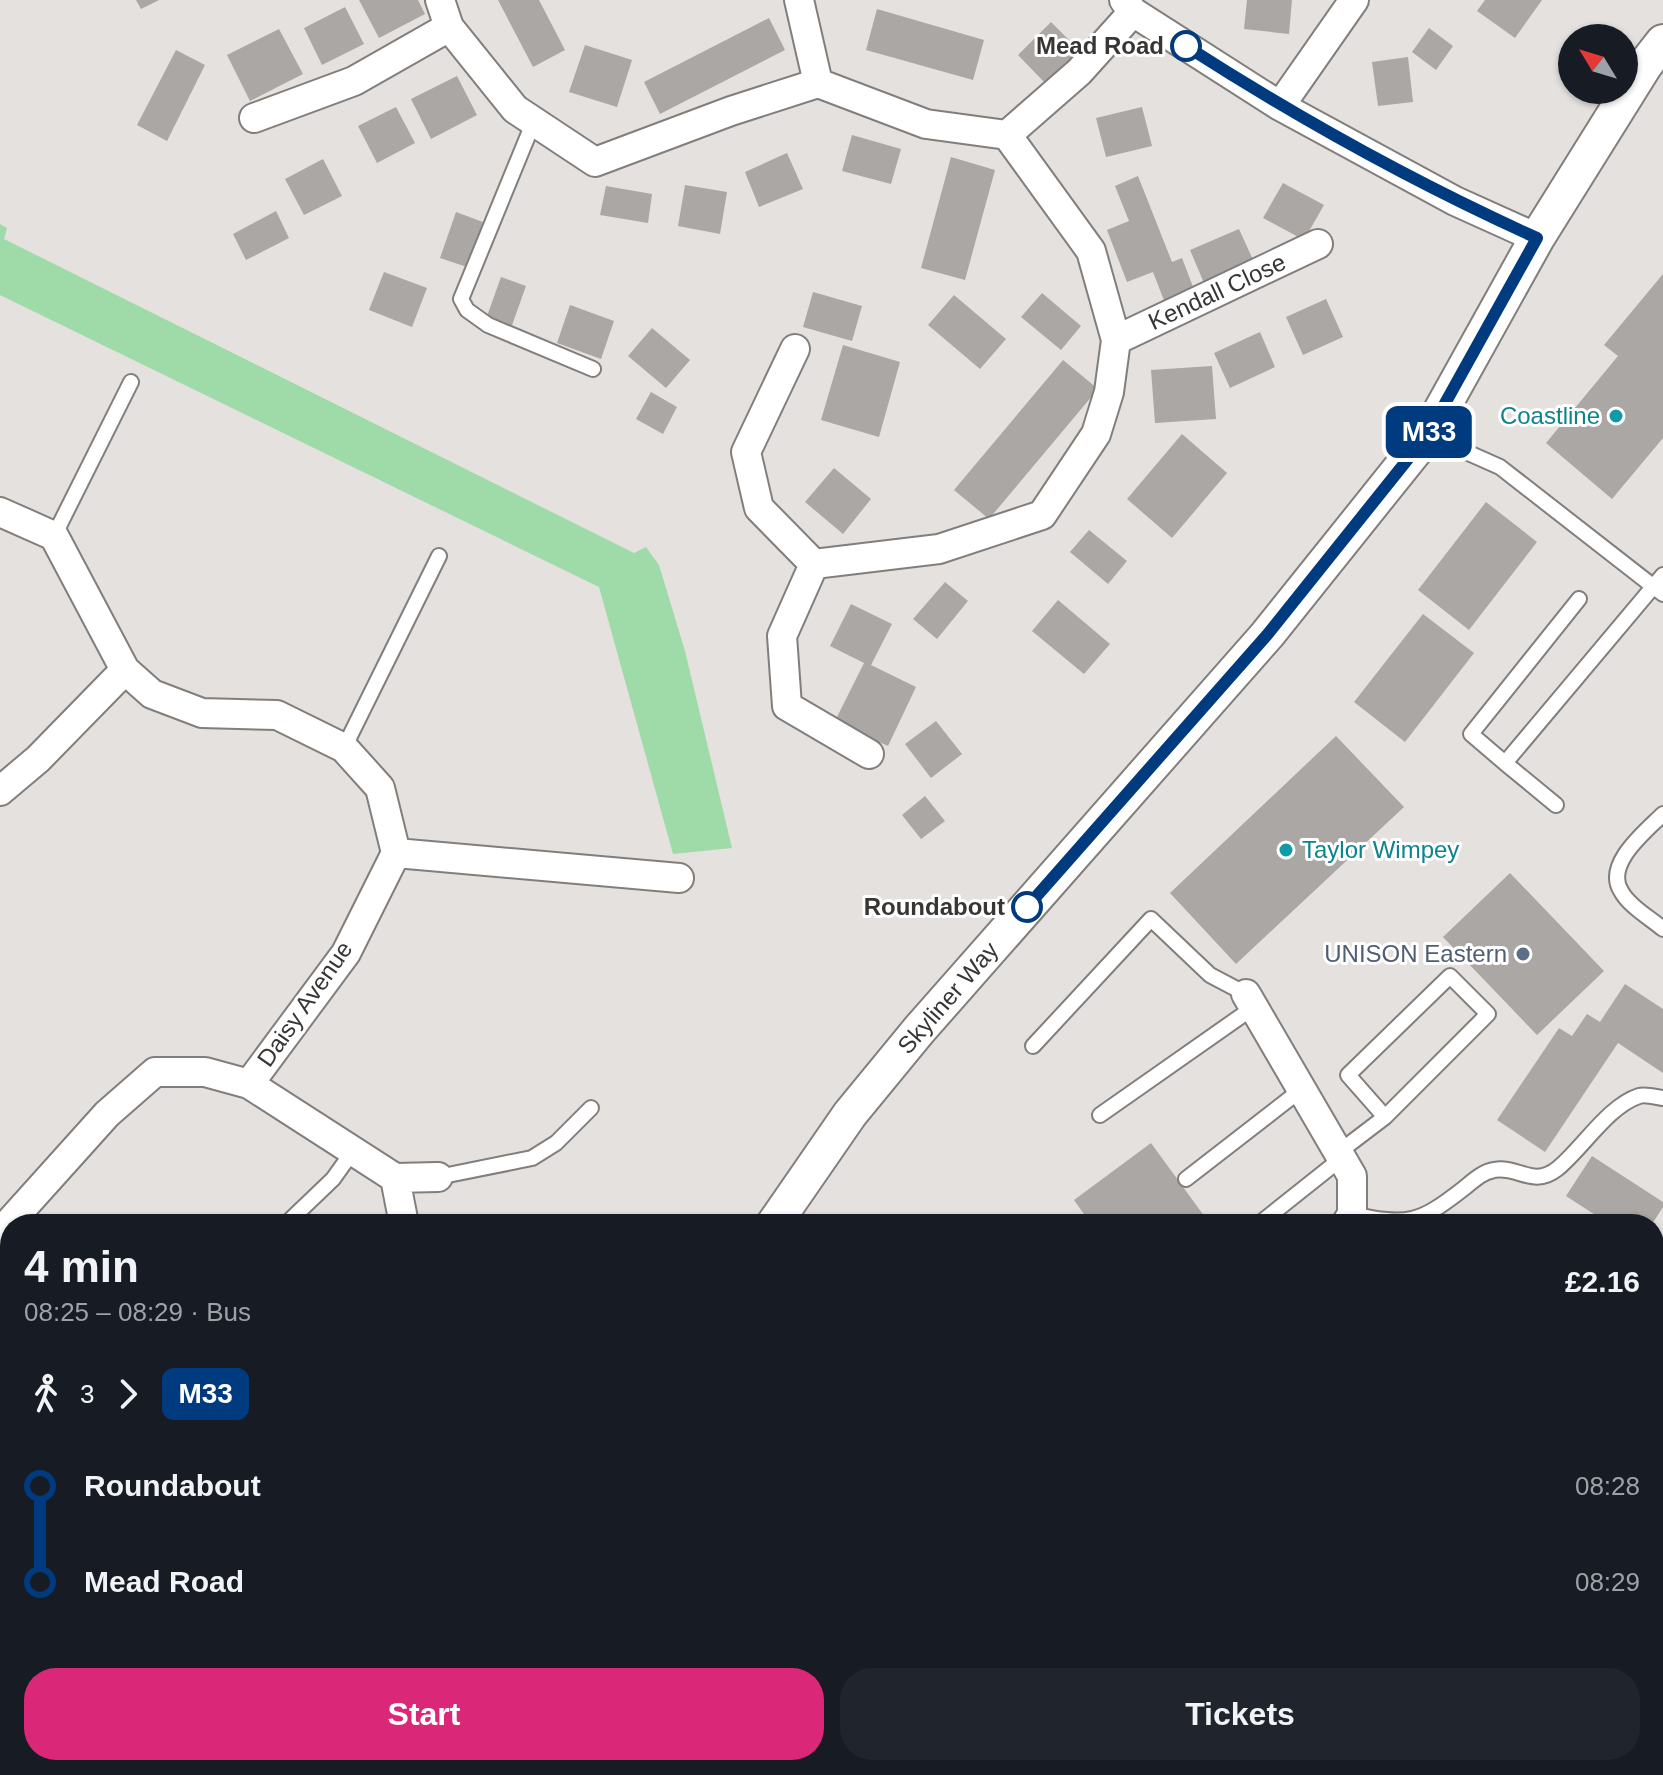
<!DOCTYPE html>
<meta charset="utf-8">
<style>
:root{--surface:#171b24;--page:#20242c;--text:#f1f3f6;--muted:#9ea1a6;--accent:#db2777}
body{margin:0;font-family:Arial,sans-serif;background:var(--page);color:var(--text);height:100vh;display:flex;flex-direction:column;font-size:30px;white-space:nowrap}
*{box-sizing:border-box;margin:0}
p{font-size:26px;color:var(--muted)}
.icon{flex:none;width:44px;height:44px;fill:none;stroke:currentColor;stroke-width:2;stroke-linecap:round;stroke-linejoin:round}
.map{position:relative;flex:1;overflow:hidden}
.details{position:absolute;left:0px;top:1214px;width:1664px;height:562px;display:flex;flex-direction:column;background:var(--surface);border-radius:32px 32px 0 0;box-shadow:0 2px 6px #0004}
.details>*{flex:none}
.badge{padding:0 16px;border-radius:12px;font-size:28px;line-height:52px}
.needle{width:52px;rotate:308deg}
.tools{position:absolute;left:1558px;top:24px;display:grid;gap:16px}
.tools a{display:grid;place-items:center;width:80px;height:80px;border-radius:50%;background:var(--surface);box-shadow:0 2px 6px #0004;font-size:40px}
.map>.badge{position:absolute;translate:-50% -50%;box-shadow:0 0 0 4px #fff}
.legs{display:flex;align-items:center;gap:12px;height:88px;padding:0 24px;font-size:26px}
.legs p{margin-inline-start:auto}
.head{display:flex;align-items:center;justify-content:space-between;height:136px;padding:0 24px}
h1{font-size:44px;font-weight:700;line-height:60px}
.primary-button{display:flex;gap:16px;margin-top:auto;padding:16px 24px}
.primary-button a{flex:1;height:92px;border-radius:32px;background:var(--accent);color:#fff;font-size:32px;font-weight:700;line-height:92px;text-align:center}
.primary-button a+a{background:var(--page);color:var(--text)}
ul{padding:0 24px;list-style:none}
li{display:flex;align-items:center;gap:28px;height:96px;font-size:30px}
li i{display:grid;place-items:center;width:12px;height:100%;margin:0 10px;background:currentColor}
li i::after{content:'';width:20px;height:20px;margin:-10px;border:6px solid;border-radius:50%;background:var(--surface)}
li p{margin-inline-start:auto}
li:first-child i{background:linear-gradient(#0000 50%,currentColor 0)}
li:last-child i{background:linear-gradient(currentColor 50%,#0000 0)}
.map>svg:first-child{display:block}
.green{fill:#9fdaa9}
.building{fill:#aba7a4}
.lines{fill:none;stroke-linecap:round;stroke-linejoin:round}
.service-casing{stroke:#827e7b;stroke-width:18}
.minor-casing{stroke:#827e7b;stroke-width:32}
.tertiary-casing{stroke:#827e7b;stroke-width:38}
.service{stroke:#fff;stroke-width:14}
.minor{stroke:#fff;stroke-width:28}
.tertiary{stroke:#fff;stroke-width:34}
.line-1-casing{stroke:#fff;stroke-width:18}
.line-1{stroke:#003b80;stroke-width:12}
.stop-1-dot{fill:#fff;stroke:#003b80;stroke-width:4}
.culture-dot{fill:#0f9aa8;stroke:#fff;stroke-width:3}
.service-dot{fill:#5c6f8a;stroke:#fff;stroke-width:3}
.labels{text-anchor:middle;stroke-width:6;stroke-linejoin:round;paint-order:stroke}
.stop-label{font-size:24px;font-weight:bold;fill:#373635;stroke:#fff;text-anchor:end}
.street-label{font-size:24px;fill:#373635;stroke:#fff}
.culture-label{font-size:24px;fill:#0d838f;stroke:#fff;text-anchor:end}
.service-label{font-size:24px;fill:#4e5e75;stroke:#fff;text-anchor:end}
</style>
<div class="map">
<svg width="1663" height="1775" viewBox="0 0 1663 1775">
<rect width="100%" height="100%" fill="#e5e1de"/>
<path class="green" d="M0,224L7,228L4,239L634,553L646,547L659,565L685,651L732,848L673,854L599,587L0,295Z
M797,1766H922L920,1775H793Z
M1431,1766H1594L1593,1775H1437Z"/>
<path class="building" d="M136,0H159L141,9Z
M359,0H418L425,14L379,38Z
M498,0H539L565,50L533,67Z
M1247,0H1292L1289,34L1244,29Z
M1485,0H1542L1515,38L1477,11Z
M345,7L364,44L322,65L304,28Z
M877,9L984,40L973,80L866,50Z
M769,18L785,50L660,114L644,82Z
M1051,22L1079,50L1045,83L1018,55Z
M1429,28L1453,46L1436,70L1412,52Z
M279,29L303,74L250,101L227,55Z
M585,45L632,60L617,107L569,92Z
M176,50L205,65L167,141L137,125Z
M1408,57L1413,102L1378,106L1372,62Z
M457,76L477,115L431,139L411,99Z
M396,107L415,143L377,163L358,126Z
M1142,107L1152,146L1106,157L1096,118Z
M852,135L901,149L891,184L842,171Z
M787,153L803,189L759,207L745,172Z
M951,157L995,170L965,280L921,268Z
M323,159L342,196L304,215L285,179Z
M1138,176L1172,262L1182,258L1195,292L1165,303L1153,272L1127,282L1107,230L1129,221L1115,186Z
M1283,183L1324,205L1304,240L1263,218Z
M685,185L727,192L720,234L678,226Z
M606,186L652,194L648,223L600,215Z
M276,211L289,238L246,260L233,234Z
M456,212L483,222L467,267L440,258Z
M1239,229L1254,262L1204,283L1190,250Z
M384,272L427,288L412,327L369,310Z
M1663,274V438L1612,499L1546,443L1618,356L1604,345Z
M501,277L526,286L511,328L486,319Z
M813,292L862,306L852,341L803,327Z
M1042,293L1081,326L1061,350L1021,317Z
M954,295L1006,339L980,369L928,325Z
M1326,299L1343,337L1303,355L1286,317Z
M570,305L614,321L601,359L557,343Z
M652,328L690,360L666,388L628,356Z
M1260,332L1275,367L1230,388L1214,353Z
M843,345L900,362L879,437L821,420Z
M1063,360L1098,389L989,519L954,490Z
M1212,366L1216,419L1155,423L1151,370Z
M651,392L677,407L663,434L636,419Z
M1182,434L1227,473L1172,538L1127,499Z
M834,468L871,499L843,534L805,502Z
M1486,502L1537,542L1469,630L1418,590Z
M1089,530L1127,561L1108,584L1070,552Z
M945,582L968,601L937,639L913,619Z
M1058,600L1110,644L1084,674L1032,631Z
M851,604L892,624L871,665L916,687L888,746L835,721L864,663L830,646Z
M1423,614L1474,653L1405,742L1354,702Z
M936,721L962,754L931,778L905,744Z
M1336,736L1404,807L1236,964L1170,893Z
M925,796L945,821L921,839L902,815Z
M1510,873L1604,971L1537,1035L1443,937Z
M1625,984L1663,1009V1073L1618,1043L1545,1152L1497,1120L1559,1028L1572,1036L1587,1014L1600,1022Z
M1151,1143L1210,1224H1091L1074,1200Z
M1592,1156L1663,1202V1207L1652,1224H1600L1603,1220L1566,1196Z
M1663,1673V1775H1644L1634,1766H1654V1684Z"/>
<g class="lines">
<defs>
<path id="service" d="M534,121L461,299L467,310L488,325L593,369
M1428,435L1500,467L1663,594
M54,536L131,382
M344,748L439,556
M1505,763L1471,734L1579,599
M1556,805L1505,763L1663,575
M1663,814C1646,831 1604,864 1621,891C1629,906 1650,918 1663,929
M1033,1046L1151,919L1210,975L1246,994
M1100,1115L1254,1007
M1339,1152L1385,1117L1488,1014L1450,976L1348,1075L1385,1117
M438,1177L532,1158L556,1143L591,1108
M1186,1179L1302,1089
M1352,1214C1408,1226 1418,1224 1463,1189C1473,1181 1482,1172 1494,1170C1517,1165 1533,1188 1557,1169C1582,1149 1608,1106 1639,1096C1645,1094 1656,1097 1663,1098
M286,1224L333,1179L353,1151
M1259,1224L1342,1158
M1205,1775L1206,1766"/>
<path id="minor" d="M440,0L449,27L515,109L595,162L731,111L818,83L926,124L1007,135L1079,72L1133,12
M799,0L818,83
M1124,0L1133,12L1280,106L1455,201L1537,238
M1280,106L1354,0
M254,118L354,81L449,27
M1116,340L1318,244
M795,349L746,452L759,508L814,564
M0,512L54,536L125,670L152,694L202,713L277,715L344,748L380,788L396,853L346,953L249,1084L205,1072H155L107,1114L0,1233
M869,754L787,706L782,636L814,564L939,549L1042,515L1096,434L1109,392L1116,340L1091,251L1007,135
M0,791L38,759L125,670
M396,853L679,878
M1246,994L1352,1176V1214L1346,1224
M249,1084L395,1178
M404,1224L395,1178L438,1177
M0,1435L10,1443
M0,1648L10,1635"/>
<path id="tertiary" d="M774,1224L850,1114L919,1030L1267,635L1428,434L1537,238L1645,65L1663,42
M1654,1509L1663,1513
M410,1766L415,1775
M694,1775L699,1766"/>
</defs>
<use href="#service" class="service-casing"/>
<use href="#minor" class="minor-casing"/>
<use href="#tertiary" class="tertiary-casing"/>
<use href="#service" class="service"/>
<use href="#minor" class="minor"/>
<use href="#tertiary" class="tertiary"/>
</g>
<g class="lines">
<defs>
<path id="line-1" d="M1027,907L1267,635L1428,434L1537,238C1415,183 1298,118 1186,46"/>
</defs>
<use href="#line-1" class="line-1-casing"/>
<use href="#line-1" class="line-1"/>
</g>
<g class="stop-1-dot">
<circle cx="1186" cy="46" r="14"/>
<circle cx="1027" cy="907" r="14"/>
</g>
<g class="culture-dot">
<circle cx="1616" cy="416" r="8"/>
<circle cx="1286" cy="850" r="8"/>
</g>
<circle class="service-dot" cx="1523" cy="954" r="8"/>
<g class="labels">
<g class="stop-label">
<text x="1164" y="54">Mead Road</text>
<text x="1005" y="915">Roundabout</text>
</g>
<g class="street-label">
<text transform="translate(1217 292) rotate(-25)" y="8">Kendall Close</text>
<text transform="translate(948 998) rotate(-49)" y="8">Skyliner Way</text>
<text transform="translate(305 1004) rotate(-55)" y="8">Daisy Avenue</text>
</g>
<g class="culture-label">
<text x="1600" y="424">Coastline</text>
<text x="1302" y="858" text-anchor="start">Taylor Wimpey</text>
</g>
<g class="service-label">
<text x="1507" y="962">UNISON Eastern</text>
</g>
</g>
</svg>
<div class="tools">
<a><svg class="needle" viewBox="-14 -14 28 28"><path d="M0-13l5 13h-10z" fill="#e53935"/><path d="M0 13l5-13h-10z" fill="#9ea1a6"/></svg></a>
</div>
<b class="badge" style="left:1429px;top:432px;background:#003b80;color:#fff">M33</b>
<section class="details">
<div class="head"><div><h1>4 min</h1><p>08:25 – 08:29 · Bus</p></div><b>£2.16</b></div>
<div class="legs"><svg class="icon" aria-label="walk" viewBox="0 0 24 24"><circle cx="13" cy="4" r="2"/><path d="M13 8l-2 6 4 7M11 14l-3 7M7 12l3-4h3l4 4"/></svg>3<svg class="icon" aria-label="forward" viewBox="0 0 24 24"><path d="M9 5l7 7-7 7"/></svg><b class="badge" style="background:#003b80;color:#fff">M33</b></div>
<ul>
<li><i style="color:#003b80"></i><b>Roundabout</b><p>08:28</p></li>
<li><i style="color:#003b80"></i><b>Mead Road</b><p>08:29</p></li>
</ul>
<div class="primary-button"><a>Start</a><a>Tickets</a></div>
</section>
</div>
